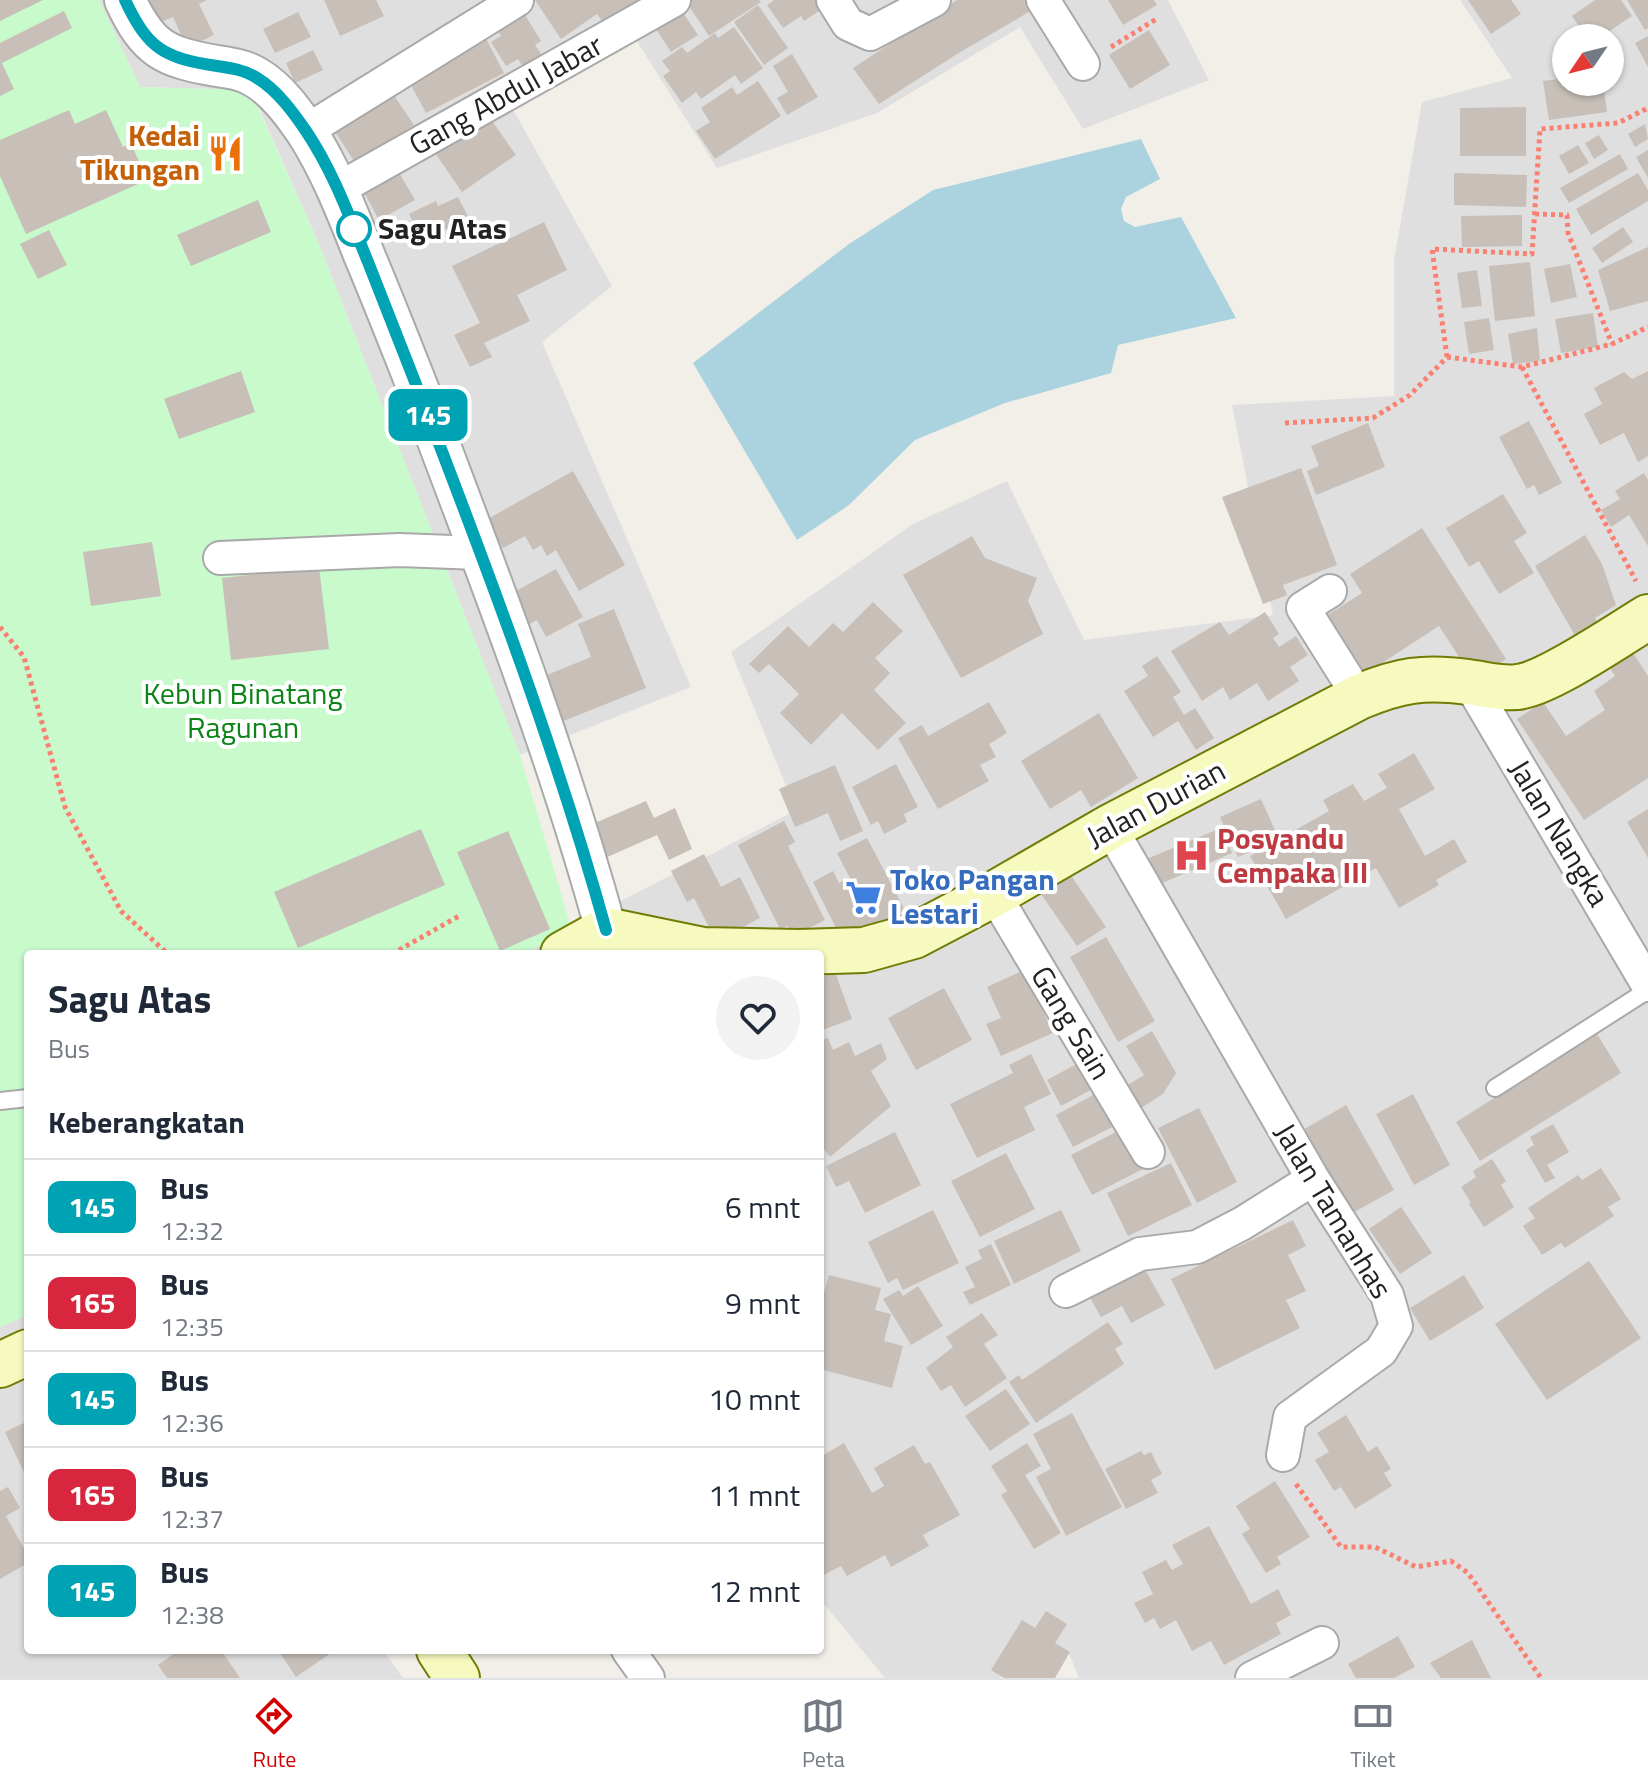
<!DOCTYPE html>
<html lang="id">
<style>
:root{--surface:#fff;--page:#f2f2f3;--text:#1f2937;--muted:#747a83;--line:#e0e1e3;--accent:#d40000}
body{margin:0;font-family:"Titillium Web",sans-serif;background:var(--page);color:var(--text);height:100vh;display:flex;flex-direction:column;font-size:30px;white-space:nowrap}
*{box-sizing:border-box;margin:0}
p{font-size:26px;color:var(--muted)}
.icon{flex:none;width:44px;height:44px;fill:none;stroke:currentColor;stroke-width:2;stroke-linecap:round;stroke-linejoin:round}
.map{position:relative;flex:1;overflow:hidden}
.details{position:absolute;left:24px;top:950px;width:800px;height:704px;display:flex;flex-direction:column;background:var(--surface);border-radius:8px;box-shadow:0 2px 6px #0004}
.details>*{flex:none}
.badge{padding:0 16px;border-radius:12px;font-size:28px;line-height:52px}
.needle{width:52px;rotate:235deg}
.fabs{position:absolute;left:1552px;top:24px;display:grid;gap:16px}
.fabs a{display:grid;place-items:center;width:72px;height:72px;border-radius:50%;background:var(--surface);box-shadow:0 2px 6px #0004;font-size:40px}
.map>.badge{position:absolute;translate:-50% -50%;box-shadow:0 0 0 4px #fff}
h2{padding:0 24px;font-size:30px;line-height:72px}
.round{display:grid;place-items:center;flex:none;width:84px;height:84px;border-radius:42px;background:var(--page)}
.head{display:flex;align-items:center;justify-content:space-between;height:136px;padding:0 24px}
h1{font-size:38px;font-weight:700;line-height:60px}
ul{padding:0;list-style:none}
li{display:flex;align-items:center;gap:24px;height:96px;padding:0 24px;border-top:2px solid var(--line)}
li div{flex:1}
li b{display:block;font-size:30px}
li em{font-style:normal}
li .badge{min-width:88px;font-weight:700;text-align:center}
.tab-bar{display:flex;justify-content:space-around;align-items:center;height:112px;border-top:2px solid var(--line);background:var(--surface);font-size:22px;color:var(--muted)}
.tab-bar a{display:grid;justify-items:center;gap:4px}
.tab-bar .selected{color:var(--accent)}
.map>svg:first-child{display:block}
.residential{fill:#e0dfdf;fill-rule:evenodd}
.park{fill:#c8facc}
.water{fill:#aad3df}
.building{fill:#c7bfb8}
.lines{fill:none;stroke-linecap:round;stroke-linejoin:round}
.service-casing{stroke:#a9a9a9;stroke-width:20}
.minor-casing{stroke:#a9a9a9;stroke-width:36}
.tertiary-casing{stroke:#a9a9a9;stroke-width:44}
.secondary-casing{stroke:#707d05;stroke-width:48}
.path{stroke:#fa8072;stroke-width:5;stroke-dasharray:4 4;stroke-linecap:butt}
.service{stroke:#fff;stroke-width:16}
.minor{stroke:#fff;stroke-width:32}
.tertiary{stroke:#fff;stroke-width:40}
.secondary{stroke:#f7fabf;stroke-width:44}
.line-casing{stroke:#fff;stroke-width:18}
.line{stroke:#00a3b4;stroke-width:12}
.stop-dot{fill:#fff;stroke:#00a3b4;stroke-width:4}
.labels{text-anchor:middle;stroke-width:8;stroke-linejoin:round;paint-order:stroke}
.street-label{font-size:30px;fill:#222;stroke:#fff}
.food-label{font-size:30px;font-weight:bold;fill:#c56008;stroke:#fff;text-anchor:end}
.stop-label{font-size:30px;font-weight:bold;fill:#222;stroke:#fff;text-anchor:start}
.park-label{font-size:30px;fill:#0c8416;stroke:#fff}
.health-label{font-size:30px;font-weight:bold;fill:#be3a42;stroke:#fff;text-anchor:start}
.shop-label{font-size:30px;font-weight:bold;fill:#366cbe;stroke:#fff;text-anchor:start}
</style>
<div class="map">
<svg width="1648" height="1678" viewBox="0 0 1648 1678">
<rect width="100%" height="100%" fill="#f2efe9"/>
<path class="residential" d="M99,0H1168L1209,80L1083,129L1020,27L877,113L717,168L631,32L507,99L612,286L542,342L691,687L520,755L318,242L251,90L140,87Z
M1460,0H1648V1678H1079L1068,1651L998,1678H885L820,1599V954H525L571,927L796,810L731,652L913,524L1007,481L1084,640L1273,615L1232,405L1394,396V260L1422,102L1512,78ZM1566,38H1610V82H1566Z
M28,1315V1650H383L403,1678H0V1327Z"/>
<path class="park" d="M0,0H99L140,87L250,90L318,242L520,755L571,927L525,954H28V1315L0,1327Z"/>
<path class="water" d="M1141,139L1160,179L1126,197L1121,209L1124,221L1135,227L1181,217L1236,318L1118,345L1111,373L1005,403L915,440L849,505L797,540L693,363L849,244L933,190Z"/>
<path class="building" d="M0,0H43L0,21Z
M144,0H207L199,4L214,35L187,48L173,17L156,24Z
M324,0H376L384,16L340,36Z
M535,0H641L605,25L597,14L561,39Z
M685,0H759L761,2L709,36Z
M774,0H823L817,3L822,9L804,21L801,16L783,28L767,5Z
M957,0H1038L1041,5L957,54L879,104L853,68Z
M1108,0H1154L1157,5L1123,25Z
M1468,0H1511L1521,14L1491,34Z
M1595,0H1621L1632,16L1599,38H1587L1572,16Z
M1627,0H1648V28L1645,30Z
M676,2L698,35L671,52L650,20Z
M758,5L788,48L764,65L734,22Z
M520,7L541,41L535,45L547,63L528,75L518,59L506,66L491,42L501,36L493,23Z
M64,11L72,28L2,63L14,89L0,96V43Z
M298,12L311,37L275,53L263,29Z
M480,27L504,73L426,113L405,74Z
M734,27L763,68L741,84L735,75L701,99L696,92L682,103L663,76L670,71L662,61L682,47L687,53L715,33L718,38Z
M1149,30L1170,65L1130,89L1109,55Z
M1648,36V67L1635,43Z
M313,50L323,70L295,83L286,63Z
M792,54L818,97L787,115L777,98L788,92L773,66Z
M1566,78V82H1603L1607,112L1549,120L1543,81Z
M758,81L781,116L715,159L696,131L710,122L701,108L732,87L737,95Z
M389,88L414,125L356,164L328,121Z
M1526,107V156H1460V108Z
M69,110L75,124L106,110L123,147L131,143L147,180L26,234L0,176V140Z
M492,121L516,155L462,192L431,147L467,122L474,132Z
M1645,124L1648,139L1635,147L1628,134Z
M1599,135L1608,150L1594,159L1585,143Z
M1578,145L1589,163L1569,174L1559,156Z
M1648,150V178L1636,157Z
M1620,154L1628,169L1569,203L1560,188Z
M398,171L415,200L379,220L359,183Z
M1454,173L1527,175L1526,207L1454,205Z
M1638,173L1648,190V201L1591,235L1576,209Z
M458,197L476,232L453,243L446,229L411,246L403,229L414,223L409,214L436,201L438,206Z
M258,200L271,232L191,266L177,235Z
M1522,215V246L1462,247L1461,216Z
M544,222L567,270L517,295L530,321L484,343L492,357L470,367L454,335L480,323L452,266Z
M1623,227L1633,242L1602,263L1592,248Z
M49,230L67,265L38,279L20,244Z
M1648,247V301L1610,311L1598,270Z
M1530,262L1535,316L1495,321L1489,266Z
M1570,264L1577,297L1551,303L1544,269Z
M1477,270L1482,306L1462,308L1457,273Z
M1593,313L1598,347L1561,353L1555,319Z
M1489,318L1494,350L1469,354L1464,322Z
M1537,328L1540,361L1513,364L1508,334Z
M241,371L255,412L179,439L164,399Z
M1648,371V456L1638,462L1624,433L1600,445L1584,414L1602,404L1594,388L1624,372L1632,379Z
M1529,421L1562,483L1539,495L1534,485L1527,489L1499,437Z
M1368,423L1385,467L1316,495L1307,471L1319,466L1311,446Z
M1301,468L1337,565L1283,585L1287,595L1263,604L1222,497Z
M573,471L625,565L579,591L556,550L547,556L541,545L533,550L525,536L503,548L486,520Z
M1644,473L1648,480V546L1629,515L1611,527L1601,510L1620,499L1615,491Z
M1503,494L1527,533L1514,541L1534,573L1499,594L1479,561L1469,567L1446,528Z
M1422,528L1506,659L1474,680L1439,626L1356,680L1318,621L1362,593L1350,574Z
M1585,535L1602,564L1616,605L1595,618L1600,627L1577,639L1535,566Z
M972,536L985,558L1037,578L1028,601L1043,634L961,678L903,575Z
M152,542L161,596L91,606L83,552Z
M319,567L329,649L231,660L222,578Z
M556,569L583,617L546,637L537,620L520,629L503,598Z
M873,602L903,631L875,658L890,673L874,690L906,723L878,750L842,713L811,745L780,713L799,694L769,664L759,673L749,664L788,626L809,647L833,623L843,632Z
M614,609L646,688L551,726L532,681L591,657L578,624Z
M1265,612L1279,634L1273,638L1279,647L1296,636L1308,655L1290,667L1299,681L1268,701L1257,683L1230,700L1223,687L1202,701L1171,651L1220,622L1229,635Z
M1631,650L1648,676V778L1584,820L1517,719L1543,702L1566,736L1605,710L1594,691L1615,676L1608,665Z
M1157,656L1181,692L1173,697L1184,715L1195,708L1214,738L1196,750L1178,721L1153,737L1124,691L1148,676L1142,666Z
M989,702L1007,733L989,744L996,757L980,765L989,781L938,809L898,738L922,725L928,736Z
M1099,713L1138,778L1091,807L1081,790L1050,809L1021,761Z
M1414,753L1435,789L1399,809L1425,856L1454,839L1467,862L1436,880L1439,885L1399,908L1376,868L1286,919L1250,856L1329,811L1323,800L1353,784L1364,801L1387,788L1378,774Z
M896,764L918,807L904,814L907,822L884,834L878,821L871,825L852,787Z
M835,765L863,831L840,841L828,813L795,827L779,789Z
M1261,799L1279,839L1238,857L1220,817Z
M646,801L654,818L675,808L692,849L669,860L657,835L603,859L588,826Z
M1648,809V858L1627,822Z
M784,821L795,842L788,846L825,920L793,936L788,926L780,929L738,845Z
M1221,828L1232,853L1160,884L1149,858Z
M421,829L445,885L298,948L274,892Z
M508,831L550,929L500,951L457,852Z
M867,838L908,916L840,936L813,882L833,871L839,883L850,878L837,853Z
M704,854L721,887L740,877L760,918L716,941L694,898L687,902L671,871Z
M1070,874L1106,927L1077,946L1041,894Z
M1106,937L1155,1021L1118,1042L1070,957Z
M1024,970L1053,1033L1001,1056L986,1024L1001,1018L987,987Z
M835,972L852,1019L820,1031V978Z
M944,988L972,1040L916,1070L888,1018Z
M1152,1031L1176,1073L1163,1094L1141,1108L1128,1085L1144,1075L1126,1046Z
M1597,1034L1621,1073L1480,1161L1456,1122Z
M828,1038L833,1050L849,1042L855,1056L881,1043L887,1059L871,1071L891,1106L830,1157L824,1149L820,1152V1041Z
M1031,1054L1051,1094L1024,1107L1035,1130L977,1158L950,1104L1013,1073L1009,1065Z
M1086,1059L1100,1085L1061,1106L1047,1080Z
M1106,1088L1124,1121L1073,1147L1056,1115Z
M1413,1094L1450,1165L1414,1185L1376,1114Z
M1346,1105L1394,1190L1349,1215L1301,1131Z
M1199,1108L1237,1182L1197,1203L1158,1128Z
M1553,1124L1569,1152L1547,1165L1555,1178L1545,1183L1526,1150L1534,1145L1530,1137Z
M1126,1127L1147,1167L1092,1195L1071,1155Z
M895,1132L921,1185L865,1213L849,1181L836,1187L826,1166Z
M1006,1153L1035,1209L980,1237L951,1181Z
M1492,1159L1506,1181L1501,1185L1514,1207L1484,1227L1469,1204L1471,1203L1461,1187L1476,1177L1473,1171Z
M1171,1163L1192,1205L1128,1236L1107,1193Z
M1601,1168L1621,1199L1608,1207L1614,1216L1565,1248L1561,1243L1542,1255L1523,1226L1535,1218L1528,1208L1578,1175L1582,1180Z
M1401,1207L1432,1253L1400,1274L1369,1229Z
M933,1210L959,1263L903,1290L897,1278L888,1283L868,1242Z
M1061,1210L1081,1251L1014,1284L994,1241Z
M1293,1220L1306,1246L1288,1255L1306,1291L1286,1300L1300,1328L1215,1370L1171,1279Z
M991,1244L1011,1285L970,1305L963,1292L975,1287L965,1267L982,1259L978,1250Z
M1589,1261L1641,1338L1547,1400L1495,1324Z
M1143,1266L1165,1305L1131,1323L1122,1306L1101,1317L1089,1296Z
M829,1275L881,1288L875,1310L891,1314L884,1341L903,1346L892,1388L820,1369V1292L824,1293Z
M1464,1275L1484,1308L1430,1341L1410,1308Z
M918,1286L943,1326L911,1345L883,1299L899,1290L903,1296Z
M982,1313L998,1335L984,1344L1007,1378L965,1407L951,1385L941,1391L926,1368L953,1347L946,1337Z
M1108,1322L1123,1344L1115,1349L1124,1364L1036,1423L1009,1382L1019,1375L1022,1380Z
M1006,1389L1030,1424L990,1451L965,1416Z
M1072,1413L1122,1507L1066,1536L1036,1477L1051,1469L1033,1434Z
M1346,1415L1368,1452L1377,1446L1391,1469L1384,1473L1392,1486L1355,1509L1341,1487L1334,1491L1315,1460L1329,1452L1317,1433Z
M28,1421V1481L5,1432Z
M844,1443L872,1493L884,1486L874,1468L914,1445L925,1464L930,1462L960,1515L923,1535L929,1546L891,1567L885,1555L847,1576L841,1566L820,1577V1457Z
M1027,1443L1041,1466L1025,1475L1061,1533L1034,1549L1001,1495L1007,1491L991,1466Z
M1141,1451L1144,1455L1151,1452L1162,1474L1151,1480L1158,1493L1126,1509L1105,1469Z
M1275,1481L1310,1537L1277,1557L1281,1564L1266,1573L1242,1534L1250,1529L1236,1506Z
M8,1487L20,1508L6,1516L28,1556V1563L0,1579V1491Z
M1209,1526L1251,1604L1278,1589L1291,1615L1276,1623L1281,1634L1224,1665L1211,1641L1192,1651L1176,1620L1160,1629L1154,1618L1145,1623L1134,1603L1153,1594L1142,1572L1166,1560L1172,1570L1183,1564L1172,1545Z
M1046,1611L1067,1624L1055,1643L1070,1652L1055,1678H1004L991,1670L1022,1620L1035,1628Z
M1398,1636L1415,1667L1394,1678H1356L1348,1664Z
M1472,1640L1491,1678H1441L1430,1663Z
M179,1650H221L240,1678H167L158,1665Z
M278,1650H329L331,1653L296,1677Z"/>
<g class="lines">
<defs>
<path id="service" d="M1495,1088L1648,990
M0,1101L28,1098"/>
<path id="minor" d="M833,0L848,24L870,34L934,0
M1043,0L1083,64
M306,131L517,0
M338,189L674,0
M220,558L399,550L480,553
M1330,591L1303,608L1359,697
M1469,682L1648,985
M1110,827L1313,1179L1387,1295L1396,1326L1381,1351L1290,1417L1283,1455
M994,894L1148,1152
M1066,1291L1140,1254L1197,1247L1243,1223L1313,1179
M628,1650L648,1678
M1252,1678L1322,1643"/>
<path id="tertiary" d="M125,0C148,49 164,57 217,66C231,68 245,70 257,78C277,90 293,112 306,131C331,170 348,214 365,257C386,307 406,358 426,409C491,581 557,752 606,930"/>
<path id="secondary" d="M563,954L606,930L703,950L799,952L864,950L914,936L994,894L1110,827L1359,697C1399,680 1424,676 1468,682C1484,684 1500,689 1517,687C1546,685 1620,634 1648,617
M0,1365L28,1352
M439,1650L457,1678"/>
</defs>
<use href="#service" class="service-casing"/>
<use href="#minor" class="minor-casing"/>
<use href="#tertiary" class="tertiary-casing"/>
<use href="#secondary" class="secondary-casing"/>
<path class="path" d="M1111,47L1158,18
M1535,214L1567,215L1568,233L1612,344
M1447,357L1432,249L1532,254L1540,129L1618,123L1648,108
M1447,357L1522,367L1612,344L1648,327
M1522,367L1636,581
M1285,423L1373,418L1410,395L1447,357
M0,627L24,657L65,807L121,911L168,954
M392,954L459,916
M1296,1484L1341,1547H1375L1416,1567L1451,1561L1468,1573L1541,1678"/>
<use href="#service" class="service"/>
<use href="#minor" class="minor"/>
<use href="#tertiary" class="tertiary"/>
<use href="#secondary" class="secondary"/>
</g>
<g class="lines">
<defs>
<path id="line" d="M125,0C148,49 164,58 217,66C231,68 245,70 257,78C277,90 293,112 306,131C333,171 350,218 368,262C388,313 408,364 428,415C493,584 557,754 606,930"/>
</defs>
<use href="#line" class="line-casing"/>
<use href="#line" class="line"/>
</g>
<defs>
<symbol id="restaurant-bare" viewBox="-9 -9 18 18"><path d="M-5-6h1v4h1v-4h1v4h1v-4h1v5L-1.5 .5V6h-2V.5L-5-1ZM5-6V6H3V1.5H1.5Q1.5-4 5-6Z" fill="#e8710a" stroke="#fff" stroke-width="2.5" paint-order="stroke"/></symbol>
<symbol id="hospital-bare" viewBox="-9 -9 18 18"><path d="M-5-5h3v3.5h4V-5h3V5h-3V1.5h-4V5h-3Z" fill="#e0444e" stroke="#fff" stroke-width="2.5" paint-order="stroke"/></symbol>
<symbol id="supermarket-bare" viewBox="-9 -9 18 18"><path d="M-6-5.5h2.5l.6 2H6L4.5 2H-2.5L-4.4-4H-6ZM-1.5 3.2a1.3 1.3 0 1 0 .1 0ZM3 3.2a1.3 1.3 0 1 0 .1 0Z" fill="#3f7fe0" stroke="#fff" stroke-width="2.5" paint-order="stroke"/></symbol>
</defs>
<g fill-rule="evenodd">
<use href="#restaurant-bare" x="200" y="128" width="51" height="51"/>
<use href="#hospital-bare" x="1166" y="830" width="51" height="51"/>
<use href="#supermarket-bare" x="838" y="872" width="51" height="51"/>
</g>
<circle class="stop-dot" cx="354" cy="229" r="16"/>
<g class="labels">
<g class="street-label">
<text transform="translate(506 95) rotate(-29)" y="10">Gang Abdul Jabar</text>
<text transform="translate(1156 804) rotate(-28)" y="10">Jalan Durian</text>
<text transform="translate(1559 833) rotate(59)" y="10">Jalan Nangka</text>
<text transform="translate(1071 1023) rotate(59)" y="10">Gang Sain</text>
<text transform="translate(1333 1211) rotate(59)" y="10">Jalan Tamanhas</text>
</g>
<g class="food-label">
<text x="200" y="146">Kedai<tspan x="200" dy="34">Tikungan</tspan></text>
</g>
<g class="stop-label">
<text x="378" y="239">Sagu Atas</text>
</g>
<g class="park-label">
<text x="243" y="704">Kebun Binatang<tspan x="243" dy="34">Ragunan</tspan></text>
</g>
<g class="health-label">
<text x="1217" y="849">Posyandu<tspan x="1217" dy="34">Cempaka III</tspan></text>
</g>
<g class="shop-label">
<text x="890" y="890">Toko Pangan<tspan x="890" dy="34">Lestari</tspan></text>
</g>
</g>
</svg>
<div class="fabs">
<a><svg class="needle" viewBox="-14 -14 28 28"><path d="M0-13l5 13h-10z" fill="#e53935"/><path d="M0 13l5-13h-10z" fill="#747a83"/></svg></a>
</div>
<b class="badge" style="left:428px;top:415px;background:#00a3b4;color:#fff">145</b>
<section class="details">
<div class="head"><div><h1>Sagu Atas</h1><p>Bus</p></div><a class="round"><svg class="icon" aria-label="heart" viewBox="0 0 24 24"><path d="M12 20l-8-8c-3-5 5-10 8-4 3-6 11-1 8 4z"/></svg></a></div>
<h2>Keberangkatan</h2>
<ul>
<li><span class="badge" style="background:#00a3b4;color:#fff">145</span><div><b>Bus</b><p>12:32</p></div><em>6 mnt</em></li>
<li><span class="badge" style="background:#d7263d;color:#fff">165</span><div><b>Bus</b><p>12:35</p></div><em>9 mnt</em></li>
<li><span class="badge" style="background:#00a3b4;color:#fff">145</span><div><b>Bus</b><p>12:36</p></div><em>10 mnt</em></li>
<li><span class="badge" style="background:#d7263d;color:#fff">165</span><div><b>Bus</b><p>12:37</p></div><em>11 mnt</em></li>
<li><span class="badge" style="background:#00a3b4;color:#fff">145</span><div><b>Bus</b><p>12:38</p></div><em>12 mnt</em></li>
</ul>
</section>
</div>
<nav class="tab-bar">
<a class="selected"><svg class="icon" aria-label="directions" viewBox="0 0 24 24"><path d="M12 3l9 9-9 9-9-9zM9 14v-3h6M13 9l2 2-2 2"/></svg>Rute</a>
<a><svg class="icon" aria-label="map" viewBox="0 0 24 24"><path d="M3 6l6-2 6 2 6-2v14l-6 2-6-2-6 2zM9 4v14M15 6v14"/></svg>Peta</a>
<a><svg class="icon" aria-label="tickets" viewBox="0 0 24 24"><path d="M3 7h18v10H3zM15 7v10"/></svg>Tiket</a>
</nav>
